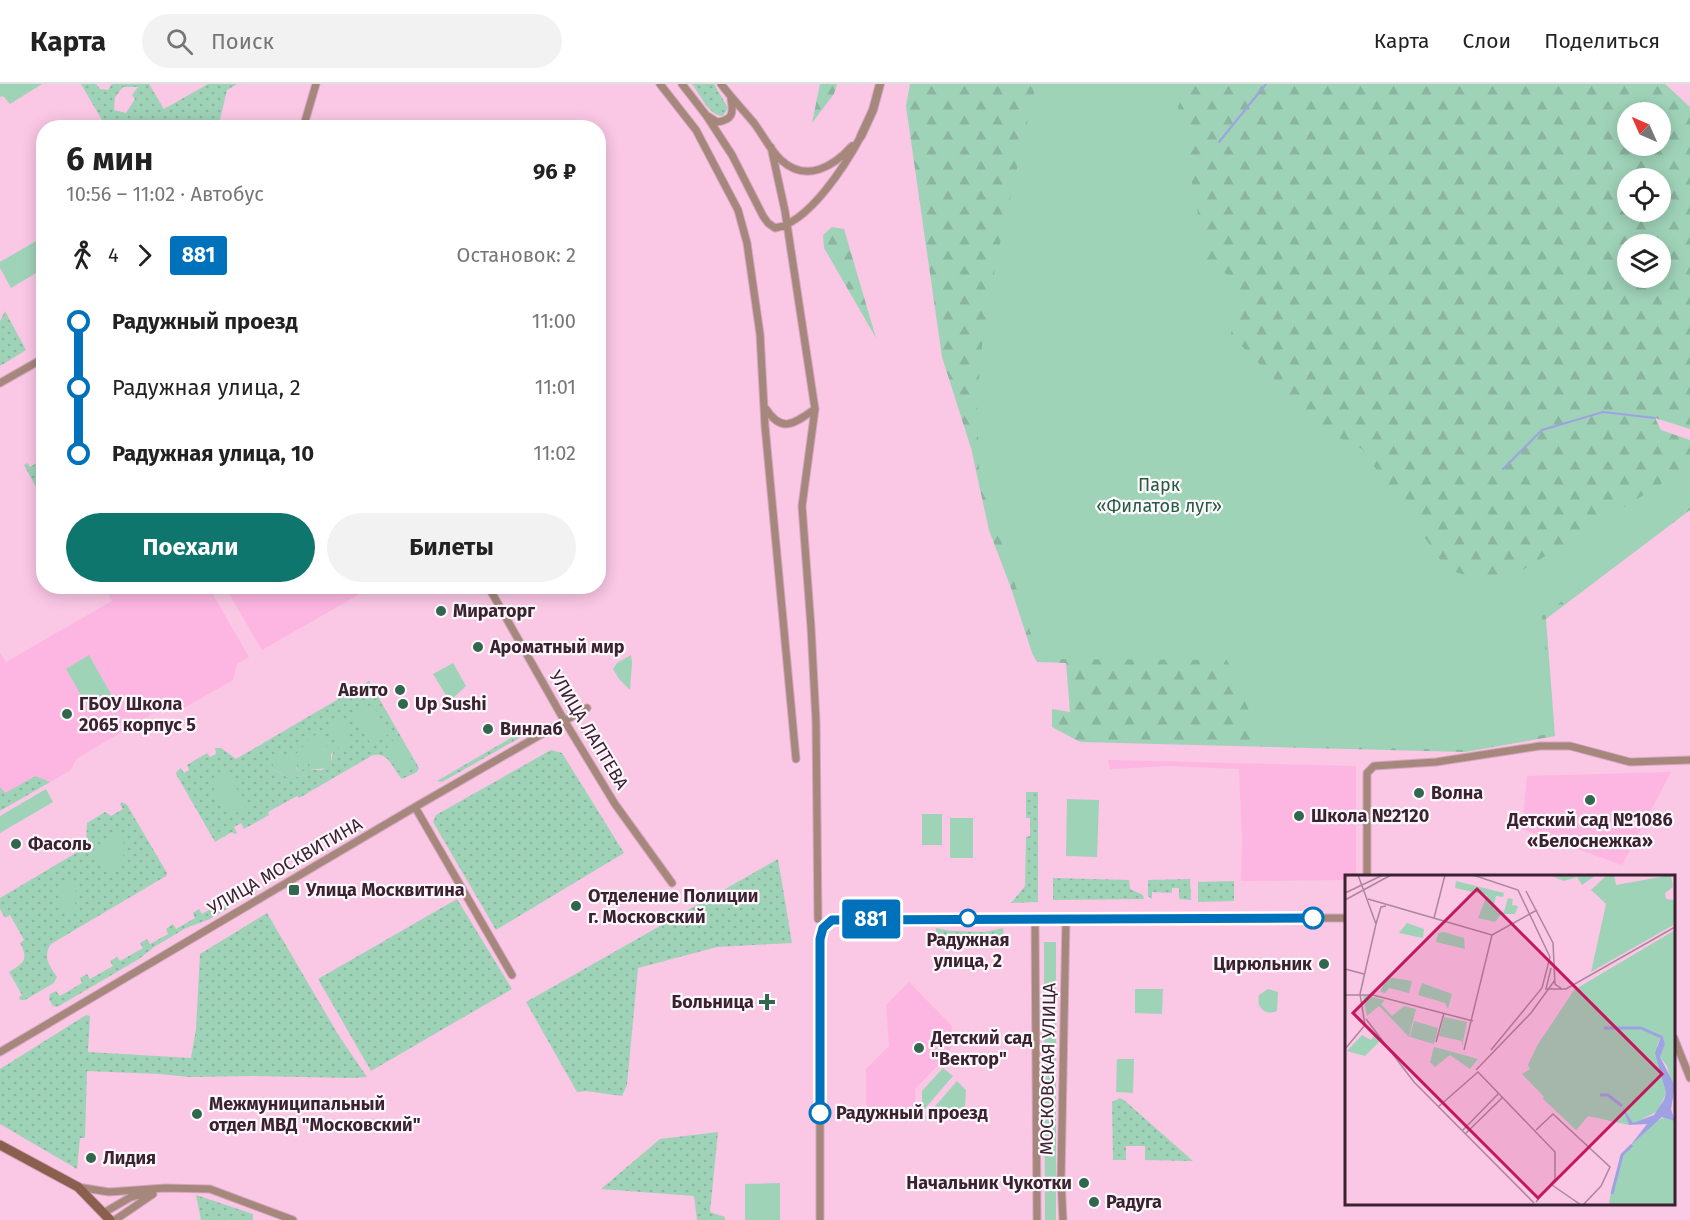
<!DOCTYPE html>
<html lang="ru">
<meta charset="utf-8">
<style>
:root{--surface:#fff;--page:#f2f2f2;--text:#222;--muted:#767676;--line:#e0e0e0;--accent:#0f766e}
body{margin:0;font-family:"Fira Sans",sans-serif;background:var(--page);color:var(--text);height:100vh;display:flex;flex-direction:column;font-size:22px;white-space:nowrap}
*{box-sizing:border-box;margin:0}
p{font-size:20px;color:var(--muted)}
.icon{flex:none;width:33px;height:33px;fill:none;stroke:currentColor;stroke-width:2;stroke-linecap:round;stroke-linejoin:round}
.map{position:relative;flex:1;overflow:hidden}
.side{position:absolute;left:36px;top:36px;width:570px;height:474px;display:flex;flex-direction:column;background:var(--surface);border-radius:24px;box-shadow:0 3px 15px #0003}
.side>*{flex:none}
.badge{padding:0 12px;border-radius:4px;font-size:21px;line-height:39px}
.needle{width:39px;rotate:315deg}
.controls{position:absolute;left:1617px;top:18px;display:grid;gap:12px}
.controls a{display:grid;place-items:center;width:54px;height:54px;border-radius:50%;background:var(--surface);box-shadow:0 3px 15px #0003;font-size:30px}
.map>.badge{position:absolute;translate:-50% -50%;box-shadow:0 0 0 3px #fff}
.legs{display:flex;align-items:center;gap:9px;height:66px;padding:0 30px;font-size:20px}
.legs p{margin-inline-start:auto}
.summary{display:flex;align-items:center;justify-content:space-between;height:102px;padding:0 30px}
h1{font-size:33px;font-weight:700;line-height:45px}
.cta{display:flex;gap:12px;margin-top:auto;padding:12px 30px}
.cta a{flex:1;height:69px;border-radius:36px;background:var(--accent);color:#fff;font-size:24px;font-weight:700;line-height:69px;text-align:center}
.cta a+a{background:var(--page);color:var(--text)}
ul{padding:0 30px;list-style:none}
li{display:flex;align-items:center;gap:21px;height:66px;font-size:22px}
li i{display:grid;place-items:center;width:9px;height:100%;margin:0 8px;background:currentColor}
li i::after{content:'';width:15px;height:15px;margin:-8px;border:4px solid;border-radius:50%;background:var(--surface)}
li p{margin-inline-start:auto}
li:first-child i{background:linear-gradient(#0000 50%,currentColor 0)}
li:last-child i{background:linear-gradient(currentColor 50%,#0000 0)}
header{display:flex;align-items:center;gap:36px;box-sizing:border-box;height:84px;padding:0 30px;background:var(--surface);border-bottom:2px solid var(--line)}
header strong{font-size:28px}
nav{display:flex;gap:33px;margin-inline-start:auto;font-size:21px}
.search{width:420px;height:54px;background:var(--page);display:flex;align-items:center;gap:15px;box-sizing:border-box;padding:0 21px;border-radius:33px;color:var(--muted);font-size:22px}
.map>svg:first-child{display:block}
.built{fill:#fcb6e1}
.grass{fill:url(#grass-dots);fill-rule:evenodd}
.forest{fill:url(#forest-firs);fill-rule:evenodd}
.park{fill:#9fd3b8}
.lines{fill:none;stroke-linecap:round;stroke-linejoin:round}
.stream{stroke:#9fa2e2;stroke-width:2}
.minor-casing{stroke:#d4a6c1;stroke-width:9}
.tertiary-casing{stroke:#d4a6c1;stroke-width:10}
.secondary-casing{stroke:#d4a6c1;stroke-width:11}
.minor{stroke:#a6877b;stroke-width:7}
.tertiary{stroke:#a6877b;stroke-width:8}
.secondary{stroke:#8b5f4e;stroke-width:9}
.line-1-casing{stroke:#fff;stroke-width:14}
.line-1{stroke:#0072bc;stroke-width:9}
.poi-dot{fill:#30674e;stroke:#fef7fb;stroke-width:2}
.stop-1-dot{fill:#fff;stroke:#0072bc;stroke-width:3}
.labels{text-anchor:middle;stroke-width:4.5;stroke-linejoin:round;paint-order:stroke}
.park-label{font-size:18px;fill:#225c43;stroke:#fef7fb}
.poi-label{font-size:18px;font-weight:bold;fill:#3a2231;stroke:#fef7fb;text-anchor:start}
.street-label{font-size:18px;fill:#3a2231;stroke:#fef7fb}
.stop-label{font-size:18px;font-weight:bold;fill:#3a2231;stroke:#fef7fb}
.inset-river{fill:none;stroke:#9fa2e2;stroke-width:3}
.inset-road{fill:none;stroke:#ad859d;stroke-width:1.5}
.view{fill:#c2185b;fill-opacity:0.15;stroke:#c2185b;stroke-width:3}
.inset-edge{fill:none;stroke:#3a2231;stroke-width:3}
</style>
<header>
<strong>Карта</strong>
<div class="search"><svg class="icon" aria-label="search" viewBox="0 0 24 24"><circle cx="10" cy="10" r="6"/><path d="M15 15l6 6"/></svg>Поиск</div>
<nav><a>Карта</a><a>Слои</a><a>Поделиться</a></nav>
</header>
<div class="map">
<svg width="1690" height="1136" viewBox="0 0 1690 1136">
<defs>
<pattern id="grass-dots" width="8" height="8" patternUnits="userSpaceOnUse" patternTransform="scale(1.5)"><rect width="8" height="8" fill="#9fd3b8"/><path d="M2 2h.1M6 6h.1" fill="none" stroke="#8ab59f" stroke-width="1.8" stroke-linecap="round"/></pattern>
<pattern id="forest-firs" width="22" height="20" patternUnits="userSpaceOnUse" patternTransform="scale(1.5)"><rect width="22" height="20" fill="#9fd3b8"/><path d="M5 1l3.5 6h-7zM16 11l3.5 6h-7z" fill="#8ab59f"/></pattern>
</defs>
<rect width="100%" height="100%" fill="#fac7e5"/>
<path class="built" d="M208,502L249,573L237,580L233,596L182,625L167,621L76,675L71,686L5,724L0,722V569L6,578L112,517L104,503Z
M225,503H372L262,566Z
M1108,676L1356,682V792H1346V796L1241,797L1242,756L1239,685L1170,682L1110,685Z
M1671,688L1622,781L1522,745L1527,692Z
M909,898L952,942L950,966L945,974L915,1005L916,1029H870L866,1019V985L889,962L886,921Z"/>
<path class="grass" d="M81,0H96L100,5L108,6L112,0H149L164,25L208,0H237L227,6L218,44L106,43ZM123,3H138L132,11L135,15L126,29L114,26L115,13Z
M692,0H714L728,24L723,32C709,32 700,10 692,0Z
M5,227L26,266L0,282V237Z
M43,360L44,416H43L24,381L27,379L30,383L40,377L38,373Z
M369,597L419,684L417,688L402,695C392,685 390,668 373,671L299,714L297,712L268,728L269,731L244,745L241,739L234,743L237,749L234,750L232,748L215,758L176,690L177,687L181,684L184,689L189,686L187,681L207,669L210,673L216,670L215,664H221L236,675ZM320,649L319,664L333,668L331,678L322,686H310V677L300,666C309,661 310,653 320,649ZM281,668L284,672L290,674L298,686L306,688L303,692L287,693L272,685Z
M533,641L537,644L442,698L437,697Z
M551,666L562,669L624,769L496,846L433,738L436,731Z
M36,692L50,698L0,727V703L5,709Z
M1026,708H1038V818L1011,819L1025,802L1026,753L1030,752V734H1026Z
M122,718L127,721L167,789L166,792L51,860C42,873 50,882 57,893L54,899L25,916H20L19,913L22,911L9,888C24,879 29,875 20,859L24,856L10,831L5,834L0,825V814L86,763L87,739L105,728L111,732L123,725L120,720Z
M778,775L792,859L717,863L638,884L627,1001L622,1012L586,1007L577,1008L526,918Z
M1053,794L1129,796L1130,805L1143,811L1144,815L1053,816Z
M1190,795L1191,816L1179,815V804H1172V809L1152,808V815L1148,812V796Z
M1234,797V817L1198,818V798Z
M236,810L240,817L210,835L186,844L154,863L139,875L57,923L53,922L49,915L50,910L56,907L60,912L82,899L80,894L87,890L90,895L113,882L110,877L117,873L120,877L143,864L140,859L147,855L150,860L168,850L166,845L173,840L176,845L195,834L193,829L199,825L202,830Z
M457,815L512,905L371,987L318,895Z
M267,829L339,952L367,993L351,994L251,992L190,993L158,990L87,987L85,1054H80L77,1085L0,1040V985L86,931L90,932L88,968L191,974L196,945L200,870Z
M936,844L950,847L985,848L1003,844L1004,854L936,853Z
M1120,1014L1125,1017L1193,1077L1145,1076V1062H1126V1076H1113L1112,1018Z
M718,1048L710,1128L725,1133V1136H697L694,1112L601,1105L660,1055Z
M196,1111L253,1130V1136H201Z"/>
<path class="forest" d="M820,0H837L834,10L812,39Z
M910,0H1665L1690,23V345L1655,334L1661,346L1690,356V426L1546,535L1555,652L1465,668L1080,658L1052,643V625L1070,628L1066,579L1037,578L1032,569L1011,504L989,446L971,364L942,273L906,22ZM1628,28H1660V62H1628ZM1628,94H1660V128H1628ZM1628,160H1660V194H1628Z
M832,143L844,145L876,254L824,164L823,151Z"/>
<path class="park" d="M0,0H42L10,20L3,12L0,13Z
M1036,0H1186L1178,23L1207,179L1237,196L1231,251L1326,348L1362,365L1447,485L1497,502L1690,382V423L1542,532L1553,649L1466,666L1264,661L1227,576L1039,575L979,388L977,315L983,252L998,168Z
M43,153V185L11,204L0,184V178Z
M89,571L112,612L89,625L66,585Z
M631,571L632,579L630,606L619,595L613,585L617,579Z
M453,579L466,602L451,616L447,613L433,590Z
M372,620L389,650L371,660L354,631Z
M340,630L348,637L350,644L343,642L352,648L348,652L349,657L340,665L336,661L337,656L333,650H329L326,647L334,643L335,637Z
M320,649L326,655L319,664L332,661L335,666L331,670V678L327,684L309,686L310,677L300,678L296,670C304,662 309,653 320,649Z
M396,655L399,656L413,678L412,684L406,689L399,687L387,669L388,659Z
M281,668L286,673H293L298,679L296,683L297,686L307,688L303,692L289,694L272,685L274,674Z
M222,688L228,690L246,720L244,724L232,731L229,730L211,700L213,694Z
M46,705L53,718L0,749V732Z
M1067,715L1099,716L1097,773L1066,772Z
M922,730H942V761H922Z
M950,734H973V774H950Z
M117,745C129,762 126,778 109,790C86,769 99,762 117,745Z
M65,798H72L76,802L75,822L72,827H65L61,822L62,802Z
M1044,858H1056V1136H1045Z
M1135,905H1163L1162,930L1135,929Z
M1268,905L1278,908L1277,927C1265,932 1256,924 1259,911Z
M1117,975H1134L1133,1009L1116,1008Z
M943,984L953,992L922,1028V1007Z
M957,997L966,1006L964,1035L925,1034Z
M780,1099V1136H745V1100Z"/>
<g class="lines">
<path class="stream" d="M1219,58L1266,0
M1503,385L1542,346L1603,328L1655,334"/>
<defs>
<path id="minor" d="M660,0L696,46L738,126L747,159L760,250L765,342L796,675
M682,0L706,31L717,38C732,36 734,30 731,15
M721,0C731,13 743,26 754,39C763,51 770,66 781,76C806,99 833,83 852,62
M706,31L732,71L763,132L768,139L775,144C809,139 846,80 861,52
M303,44L316,0
M771,63L785,127L815,325L802,422L811,543L816,637L818,835
M0,299L44,274
M766,325C782,350 795,339 815,325
M488,502L564,636L615,720L672,799
M415,723L512,891
M1367,792V689L1374,682L1436,678L1540,662H1570L1630,678L1690,676
M1035,834L1037,1136
M1674,954L1690,994
M0,968L415,723L587,624
M78,1103L109,1108L165,1104L210,1105L293,1136
M105,1128L131,1113L146,1109
M115,1136L153,1110
M820,1136V855L823,844L832,836L1346,834
M1063,1136L1061,1094L1066,834"/>
<path id="tertiary" d="M861,52L873,26L880,0"/>
<path id="secondary" d="M0,1061L78,1103L110,1136"/>
</defs>
<use href="#minor" class="minor-casing"/>
<use href="#tertiary" class="tertiary-casing"/>
<use href="#secondary" class="secondary-casing"/>
<use href="#minor" class="minor"/>
<use href="#tertiary" class="tertiary"/>
<use href="#secondary" class="secondary"/>
</g>
<g class="lines">
<defs>
<path id="line-1" d="M820,1029V855L823,844L832,836L1313,834"/>
</defs>
<use href="#line-1" class="line-1-casing"/>
<use href="#line-1" class="line-1"/>
</g>
<g class="poi-dot">
<circle cx="441" cy="527" r="6"/>
<circle cx="478" cy="563" r="6"/>
<circle cx="400" cy="606" r="6"/>
<circle cx="403" cy="620" r="6"/>
<circle cx="67" cy="630" r="6"/>
<circle cx="488" cy="645" r="6"/>
<circle cx="1419" cy="709" r="6"/>
<circle cx="1590" cy="716" r="6"/>
<circle cx="1299" cy="732" r="6"/>
<circle cx="16" cy="760" r="6"/>
<rect x="288" y="800" width="12" height="12" rx="3"/>
<circle cx="576" cy="822" r="6"/>
<circle cx="1324" cy="880" r="6"/>
<path d="M764 909h6v6h6v6h-6v6h-6v-6h-6v-6h6z"/>
<circle cx="919" cy="964" r="6"/>
<circle cx="197" cy="1030" r="6"/>
<circle cx="91" cy="1074" r="6"/>
<circle cx="1084" cy="1099" r="6"/>
<circle cx="1094" cy="1118" r="6"/>
</g>
<g class="stop-1-dot">
<circle cx="968" cy="834" r="8"/>
<circle cx="1313" cy="834" r="10"/>
<circle cx="820" cy="1029" r="10"/>
</g>
<g class="labels">
<g class="park-label">
<text x="1159" y="407">Парк<tspan x="1159" dy="21">«Филатов луг»</tspan></text>
</g>
<g class="poi-label">
<text x="453" y="533">Мираторг</text>
<text x="490" y="569">Ароматный мир</text>
<text x="388" y="612" text-anchor="end">Авито</text>
<text x="79" y="626">ГБОУ Школа<tspan x="79" dy="21">2065 корпус 5</tspan></text>
<text x="415" y="626">Up Sushi</text>
<text x="500" y="651">Винлаб</text>
<text x="1431" y="715">Волна</text>
<text x="1311" y="738">Школа №2120</text>
<text x="1590" y="742" text-anchor="middle">Детский сад №1086<tspan x="1590" dy="21">«Белоснежка»</tspan></text>
<text x="28" y="766">Фасоль</text>
<text x="306" y="812">Улица Москвитина</text>
<text x="588" y="818">Отделение Полиции<tspan x="588" dy="21">г. Московский</tspan></text>
<text x="1312" y="886" text-anchor="end">Цирюльник</text>
<text x="754" y="924" text-anchor="end">Больница</text>
<text x="931" y="960">Детский сад<tspan x="931" dy="21">"Вектор"</tspan></text>
<text x="209" y="1026">Межмуниципальный<tspan x="209" dy="21">отдел МВД "Московский"</tspan></text>
<text x="103" y="1080">Лидия</text>
<text x="1072" y="1105" text-anchor="end">Начальник Чукотки</text>
<text x="1106" y="1124">Радуга</text>
</g>
<g class="street-label">
<text transform="translate(589 646) rotate(59)" y="6">УЛИЦА ЛАПТЕВА</text>
<text transform="translate(285 782) rotate(-30)" y="6">УЛИЦА МОСКВИТИНА</text>
<text transform="translate(1048 985) rotate(-89)" y="6">МОСКОВСКАЯ УЛИЦА</text>
</g>
<g class="stop-label">
<text x="968" y="862">Радужная<tspan x="968" dy="21">улица, 2</tspan></text>
<text x="836" y="1035" text-anchor="start">Радужный проезд</text>
</g>
</g>
<g transform="translate(1345 791)">
<rect width="330" height="330" fill="#fac7e5"/>
<path d="M111,6L159,18L158,22L151,21L148,34L159,37L163,23L168,24L167,30L173,31L170,39H156L150,47L133,43L142,20L110,13ZM62,48L79,54L78,63L54,58ZM99,57L119,63L120,74L91,67L93,58ZM42,102L67,106L64,118L44,113L40,118L35,117ZM77,108L107,119L103,134L100,128L73,120ZM18,120L40,125L36,129L47,141L59,131L71,134L64,162L34,131L22,141ZM99,142L122,147L117,172V166L94,161ZM69,146L93,153L89,169L65,162ZM32,157L36,165L20,181L2,176L17,160L26,165ZM89,172L97,174L133,184L125,194L105,180L90,192L85,187Z" fill="#9fd3b8"/>
<path d="M204,0H251L237,10L232,2L219,6ZM262,0H269L271,10L326,0L328,12L320,18L321,24L330,25V49L246,97L261,29L246,15ZM330,55V221L322,191L315,182L320,169L317,159L312,171L313,187L321,218L313,236L288,249L278,232L284,250L243,241L231,255L177,199L185,194L183,190L192,171L229,115ZM321,241L330,246V330H268L264,328L267,312L277,280L304,251Z" fill="#9fd3b8"/>
<path d="M330,71V82L317,100L284,133L259,145L240,176L238,225L241,232L276,241L277,246L243,241L231,255L198,224L204,211L183,190L197,163L212,149Z" fill="#9fd3b8"/>
<path d="M317,159L320,169L315,182L330,211L326,234L330,246L317,242L285,271L302,249L284,250L277,231L288,248L309,240L319,225L321,218L310,178Z" fill="#9fa2e2"/>
<path class="inset-river" d="M259,153H296L316,162M255,220H263L277,231M267,319L277,280L287,270"/>
<path class="inset-road" d="M128,0L173,15L205,82L197,113L146,175M181,16L208,68L210,109L217,114M0,18L38,0M23,24L147,60M0,25L46,0M89,43L100,0M31,49L36,32L41,31M147,60L192,35M206,93L201,114H221L330,52M0,94L19,99M0,120H28L128,146M21,144L69,207L189,328M91,167L99,138M0,174L20,150L15,119L31,49L13,0M119,175L147,60M131,195L186,138L210,105M93,232L133,197L210,277V304L191,327M191,255L208,239L265,292L256,311L238,330M117,256L154,218M120,259L158,222M207,310L236,330"/>
<path class="view" d="M132,14L317,199L193,323L8,138Z"/>
<rect width="330" height="330" class="inset-edge"/>
</g>
</svg>
<div class="controls">
<a><svg class="needle" viewBox="-14 -14 28 28"><path d="M0-13l5 13h-10z" fill="#e53935"/><path d="M0 13l5-13h-10z" fill="#767676"/></svg></a>
<a><svg class="icon" aria-label="locate" viewBox="0 0 24 24"><circle cx="12" cy="12" r="6"/><path d="M12 2v4M12 18v4M2 12h4M18 12h4"/></svg></a>
<a><svg class="icon" aria-label="layers" viewBox="0 0 24 24"><path d="M12 4l9 5-9 5-9-5zM3 14l9 5 9-5"/></svg></a>
</div>
<b class="badge" style="left:871px;top:835px;background:#0072bc;color:#fff">881</b>
<section class="side">
<div class="summary"><div><h1>6 мин</h1><p>10:56 – 11:02 · Автобус</p></div><b>96 ₽</b></div>
<div class="legs"><svg class="icon" aria-label="walk" viewBox="0 0 24 24"><circle cx="13" cy="4" r="2"/><path d="M13 8l-2 6 4 7M11 14l-3 7M7 12l3-4h3l4 4"/></svg>4<svg class="icon" aria-label="forward" viewBox="0 0 24 24"><path d="M9 5l7 7-7 7"/></svg><b class="badge" style="background:#0072bc;color:#fff">881</b><p>Остановок: 2</p></div>
<ul>
<li><i style="color:#0072bc"></i><b>Радужный проезд</b><p>11:00</p></li>
<li><i style="color:#0072bc"></i><span>Радужная улица, 2</span><p>11:01</p></li>
<li><i style="color:#0072bc"></i><b>Радужная улица, 10</b><p>11:02</p></li>
</ul>
<div class="cta"><a>Поехали</a><a>Билеты</a></div>
</section>
</div>
